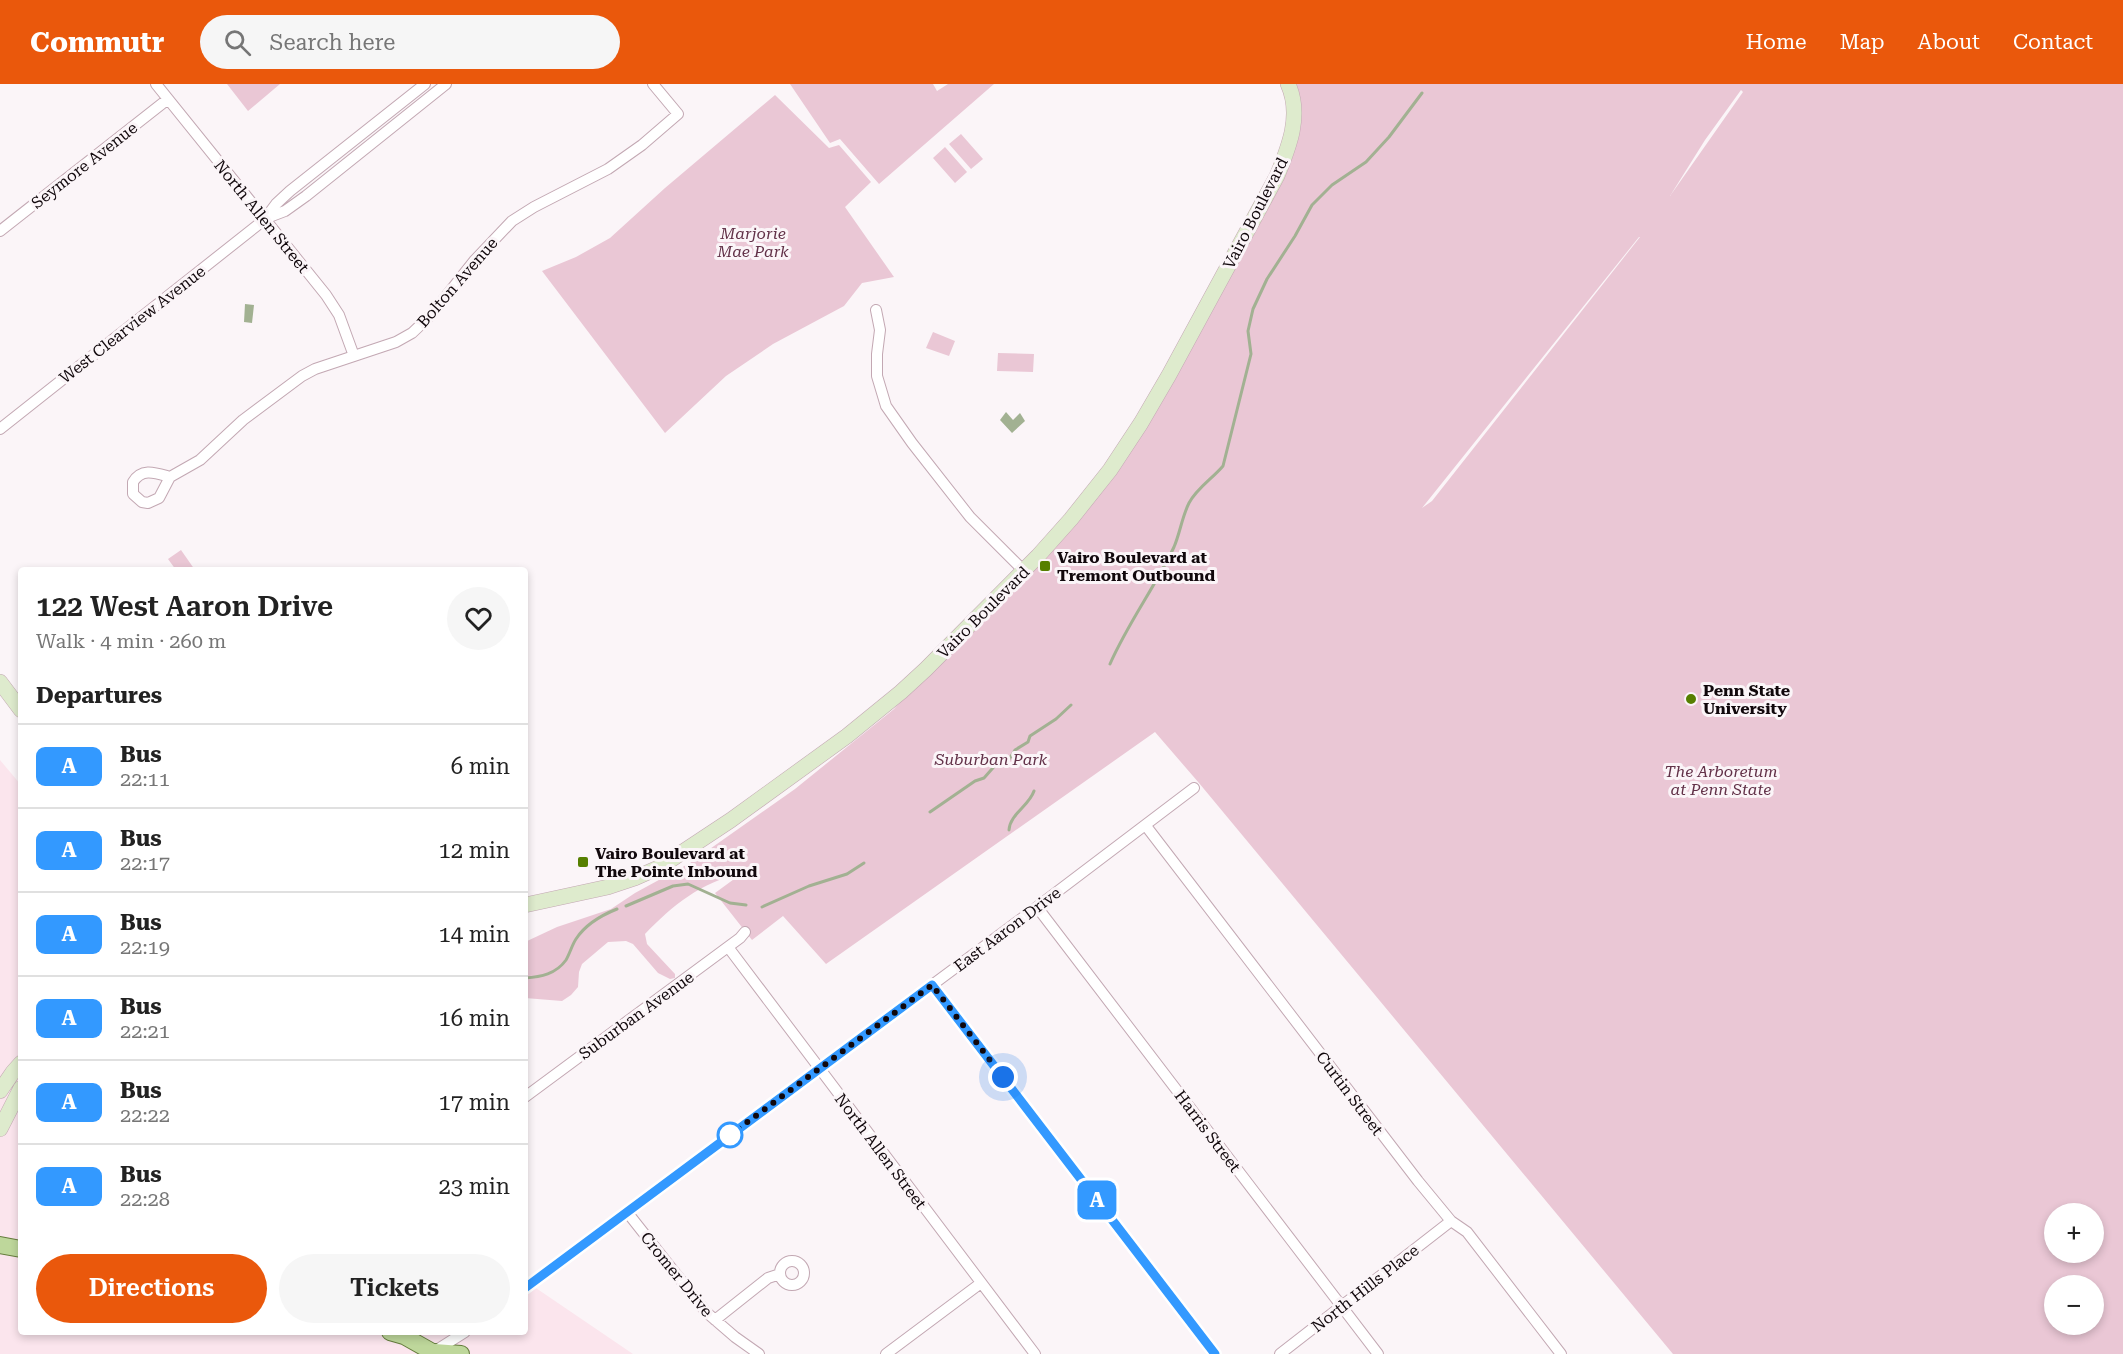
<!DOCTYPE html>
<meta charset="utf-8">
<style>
:root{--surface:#fff;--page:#f6f6f6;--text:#222;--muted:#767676;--line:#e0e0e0;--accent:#ea580c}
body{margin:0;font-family:"Roboto Serif",serif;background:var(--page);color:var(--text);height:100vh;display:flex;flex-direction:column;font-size:22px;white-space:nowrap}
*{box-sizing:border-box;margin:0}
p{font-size:20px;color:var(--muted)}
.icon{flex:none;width:33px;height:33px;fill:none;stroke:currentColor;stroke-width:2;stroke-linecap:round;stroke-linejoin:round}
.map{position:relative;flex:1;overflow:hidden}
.drawer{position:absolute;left:18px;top:483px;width:510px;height:768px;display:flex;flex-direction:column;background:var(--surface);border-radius:6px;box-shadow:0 3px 9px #0003}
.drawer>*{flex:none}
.badge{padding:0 12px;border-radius:9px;font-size:21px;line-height:39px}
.fabs{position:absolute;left:2044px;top:1119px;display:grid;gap:12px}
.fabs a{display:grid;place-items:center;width:60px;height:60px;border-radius:50%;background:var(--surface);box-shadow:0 3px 9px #0003;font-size:30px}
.you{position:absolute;width:30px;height:30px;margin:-15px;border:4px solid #fff;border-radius:50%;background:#1a73e8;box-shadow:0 0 0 9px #1a73e833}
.map>.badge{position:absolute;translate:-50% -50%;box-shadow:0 0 0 3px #fff}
h2{padding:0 18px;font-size:22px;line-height:54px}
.round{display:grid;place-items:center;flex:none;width:63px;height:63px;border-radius:32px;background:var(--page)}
.summary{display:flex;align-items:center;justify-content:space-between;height:102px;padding:0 18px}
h1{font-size:28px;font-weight:600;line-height:45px}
.primary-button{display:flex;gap:12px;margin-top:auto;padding:12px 18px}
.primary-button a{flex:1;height:69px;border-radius:36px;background:var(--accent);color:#fff;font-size:24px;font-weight:600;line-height:69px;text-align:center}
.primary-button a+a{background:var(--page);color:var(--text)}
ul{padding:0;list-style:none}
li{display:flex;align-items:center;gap:18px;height:84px;padding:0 18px;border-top:2px solid var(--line)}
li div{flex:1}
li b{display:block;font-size:22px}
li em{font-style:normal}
li .badge{min-width:66px;font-weight:700;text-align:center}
header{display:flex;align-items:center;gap:36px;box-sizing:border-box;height:84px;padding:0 30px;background:var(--accent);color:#fff}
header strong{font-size:28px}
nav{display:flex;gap:33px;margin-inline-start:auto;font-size:21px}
.search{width:420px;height:54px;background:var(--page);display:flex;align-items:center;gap:15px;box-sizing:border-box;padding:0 21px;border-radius:33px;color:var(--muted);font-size:22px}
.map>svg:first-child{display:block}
.built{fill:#fbe5ed}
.green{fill:#eac7d5;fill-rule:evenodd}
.water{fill:#a2b192}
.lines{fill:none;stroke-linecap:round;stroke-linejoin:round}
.stream{stroke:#a2b192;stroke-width:3}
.street-casing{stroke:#c3a8b3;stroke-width:12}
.secondary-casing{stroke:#c3a8b3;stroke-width:16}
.primary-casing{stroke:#657d3d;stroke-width:18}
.street{stroke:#fff;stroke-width:10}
.secondary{stroke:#deebcd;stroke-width:15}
.primary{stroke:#bed79b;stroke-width:16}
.line-casing{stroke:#fff;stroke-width:14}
.line{stroke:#39f;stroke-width:9}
.walk{stroke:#11080c;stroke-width:6;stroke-dasharray:0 10.8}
.poi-dot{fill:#567f00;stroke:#fbf5f8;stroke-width:2}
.stop-dot{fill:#fff;stroke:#39f;stroke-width:3}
.labels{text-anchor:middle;stroke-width:6;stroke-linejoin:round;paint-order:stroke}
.street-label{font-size:16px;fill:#11080c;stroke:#fbf5f8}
.park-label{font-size:16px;font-style:italic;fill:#623148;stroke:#fbf5f8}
.poi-label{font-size:16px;font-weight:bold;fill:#11080c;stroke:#fbf5f8;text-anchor:start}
</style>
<header>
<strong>Commutr</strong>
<div class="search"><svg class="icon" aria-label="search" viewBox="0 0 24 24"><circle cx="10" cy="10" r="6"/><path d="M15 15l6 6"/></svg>Search here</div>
<nav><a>Home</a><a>Map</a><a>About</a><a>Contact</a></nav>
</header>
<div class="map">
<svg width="2123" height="1270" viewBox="0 0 2123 1270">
<rect width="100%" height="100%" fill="#fbf5f8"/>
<path class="built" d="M0,676L21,701V1248H525V1203L530,1200L633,1270H0Z"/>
<path class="green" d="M227,0H280L248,27Z
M790,0H933L937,7L948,0H994L879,100L840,55L830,59Z
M1288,0H2123V1270H1673L1199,699L1155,648L826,880L783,832L752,856L715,809L741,790C702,797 672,822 645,850L647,860L675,890V894L670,895L658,889L633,860L626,857L608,858L582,880L579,888L578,903L571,911L562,917L525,914V858L557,843L611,825L635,809L690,779L795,705L894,625L911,606L1018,491L1111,383L1290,59ZM1741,6L1743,8L1670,112L1705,56ZM1640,153L1432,417L1422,424L1639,153ZM2055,1130H2094V1168H2055ZM2055,1202H2094V1240H2055Z
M775,11L829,64L839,61L871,98L845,123L894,193L862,199L844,222L773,260L726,292L665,349L542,187L576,173L610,154L665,104Z
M961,50L983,75L971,85L949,60Z
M945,63L967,88L955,99L933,74Z
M933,248L955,257L949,272L926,264Z
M998,269L1034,270L1033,288L997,287Z
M181,466L195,486H176L168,475Z"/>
<path class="water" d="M245,220L254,221L252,239L244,238Z
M1006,328L1013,336L1020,329L1025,337L1012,349L1000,336Z"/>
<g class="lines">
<path class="stream" d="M1110,580C1128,539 1155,503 1174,463C1180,449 1182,433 1189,419C1197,404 1212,395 1223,382L1251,270L1248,247L1253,225L1267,195L1295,152L1312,121L1332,101L1366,78L1389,53L1422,9
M930,728L975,697L984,694L999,677H1008L1015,666L1028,658L1030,652L1056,635L1071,621
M1009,746C1010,730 1029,722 1034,707
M626,822L673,802L688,800L730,819L746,821
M762,823L809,802L847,790L864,779
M525,894C541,893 556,890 566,876C570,869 572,861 576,855C585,841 602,831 617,825"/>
<defs>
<path id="street" d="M156,0L326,211L339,231L354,272
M264,135L285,127L306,112L446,0
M0,147L168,15
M876,226L880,246L877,270V292L886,322L912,359L970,433L1024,487
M0,345L264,136L276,120L290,107L425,0
M170,393C156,389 142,383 133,398V410L142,418L148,419L159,414L170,393L200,376L243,336L302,292L315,285L396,258L412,249L432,230L474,177L512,137L534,123L608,85L642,61L678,30L653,0
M1146,742L1418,1097L1451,1137L1467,1148L1561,1270
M1037,823L1378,1270
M728,863L1035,1270
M932,901L1215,1270
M525,1013L740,854L745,848
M627,1128L706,1228L735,1253L759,1270
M780 1189a12 12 0 1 1 24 0a12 12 0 1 1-24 0Z
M525,1204L1037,823L1194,704
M715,1236L768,1194L780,1190
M435,1267L465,1248
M886,1270L981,1199
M1280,1270L1451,1137"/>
<path id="secondary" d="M0,598L21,626
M525,821L608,803L635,794L660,783L731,736L847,652L901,608L926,585L1038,472L1071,435L1110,386L1141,339L1169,291L1277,92C1289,63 1302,31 1288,0
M0,1007L13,988L21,979
M0,1045L21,1004"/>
<path id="primary" d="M0,1161L21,1165
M390,1248L404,1252L436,1270
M434,1268L461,1270"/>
</defs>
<use href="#street" class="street-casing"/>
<use href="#secondary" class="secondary-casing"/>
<use href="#primary" class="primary-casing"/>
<use href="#street" class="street"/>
<use href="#secondary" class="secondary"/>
<use href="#primary" class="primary"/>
</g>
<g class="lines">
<defs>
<path id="line" d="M525,1204L932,901L1215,1270"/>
</defs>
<use href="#line" class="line-casing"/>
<use href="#line" class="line"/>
<path class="walk" d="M730,1051L932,901L1003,993"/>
</g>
<g class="poi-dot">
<rect x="1039" y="476" width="12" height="12" rx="3"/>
<circle cx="1691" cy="615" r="6"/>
<rect x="577" y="772" width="12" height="12" rx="3"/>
</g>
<circle class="stop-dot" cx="730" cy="1051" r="12"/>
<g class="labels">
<g class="street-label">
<text transform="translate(84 81) rotate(-38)" y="6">Seymore Avenue</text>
<text transform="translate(1255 129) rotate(-63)" y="6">Vairo Boulevard</text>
<text transform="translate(262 132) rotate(51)" y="6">North Allen Street</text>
<text transform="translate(457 198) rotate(-49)" y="6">Bolton Avenue</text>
<text transform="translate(132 240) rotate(-38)" y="6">West Clearview Avenue</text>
<text transform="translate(983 528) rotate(-45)" y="6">Vairo Boulevard</text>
<text transform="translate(1007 845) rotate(-37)" y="6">East Aaron Drive</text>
<text transform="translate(636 931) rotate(-36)" y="6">Suburban Avenue</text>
<text transform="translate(1350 1009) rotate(53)" y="6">Curtin Street</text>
<text transform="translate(1208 1047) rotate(53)" y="6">Harris Street</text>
<text transform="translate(881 1067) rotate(53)" y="6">North Allen Street</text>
<text transform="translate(677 1190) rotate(51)" y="6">Cromer Drive</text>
<text transform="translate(1365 1204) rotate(-38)" y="6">North Hills Place</text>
</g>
<g class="park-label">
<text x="753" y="155">Marjorie<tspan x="753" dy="18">Mae Park</tspan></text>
<text x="991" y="681">Suburban Park</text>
<text x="1721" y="693">The Arboretum<tspan x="1721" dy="18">at Penn State</tspan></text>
</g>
<g class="poi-label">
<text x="1057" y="479">Vairo Boulevard at<tspan x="1057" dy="18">Tremont Outbound</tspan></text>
<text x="1703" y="612">Penn State<tspan x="1703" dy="18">University</tspan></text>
<text x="595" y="775">Vairo Boulevard at<tspan x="595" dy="18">The Pointe Inbound</tspan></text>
</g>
</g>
</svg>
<div class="fabs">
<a>+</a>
<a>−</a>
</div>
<div class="you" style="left:1003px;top:993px"></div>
<b class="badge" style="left:1097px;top:1116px;background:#39f;color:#fff">A</b>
<section class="drawer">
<div class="summary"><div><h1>122 West Aaron Drive</h1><p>Walk · 4 min · 260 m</p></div><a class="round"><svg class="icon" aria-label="heart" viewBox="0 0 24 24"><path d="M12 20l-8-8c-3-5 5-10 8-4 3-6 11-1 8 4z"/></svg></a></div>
<h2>Departures</h2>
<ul>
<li><span class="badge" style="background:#39f;color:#fff">A</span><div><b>Bus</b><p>22:11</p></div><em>6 min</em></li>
<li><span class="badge" style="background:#39f;color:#fff">A</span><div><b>Bus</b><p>22:17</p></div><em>12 min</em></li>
<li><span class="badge" style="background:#39f;color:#fff">A</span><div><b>Bus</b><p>22:19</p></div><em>14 min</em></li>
<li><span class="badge" style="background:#39f;color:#fff">A</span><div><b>Bus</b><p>22:21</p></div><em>16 min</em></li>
<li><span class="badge" style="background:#39f;color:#fff">A</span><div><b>Bus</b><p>22:22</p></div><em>17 min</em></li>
<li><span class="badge" style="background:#39f;color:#fff">A</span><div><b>Bus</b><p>22:28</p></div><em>23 min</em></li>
</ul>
<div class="primary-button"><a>Directions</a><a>Tickets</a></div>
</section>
</div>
